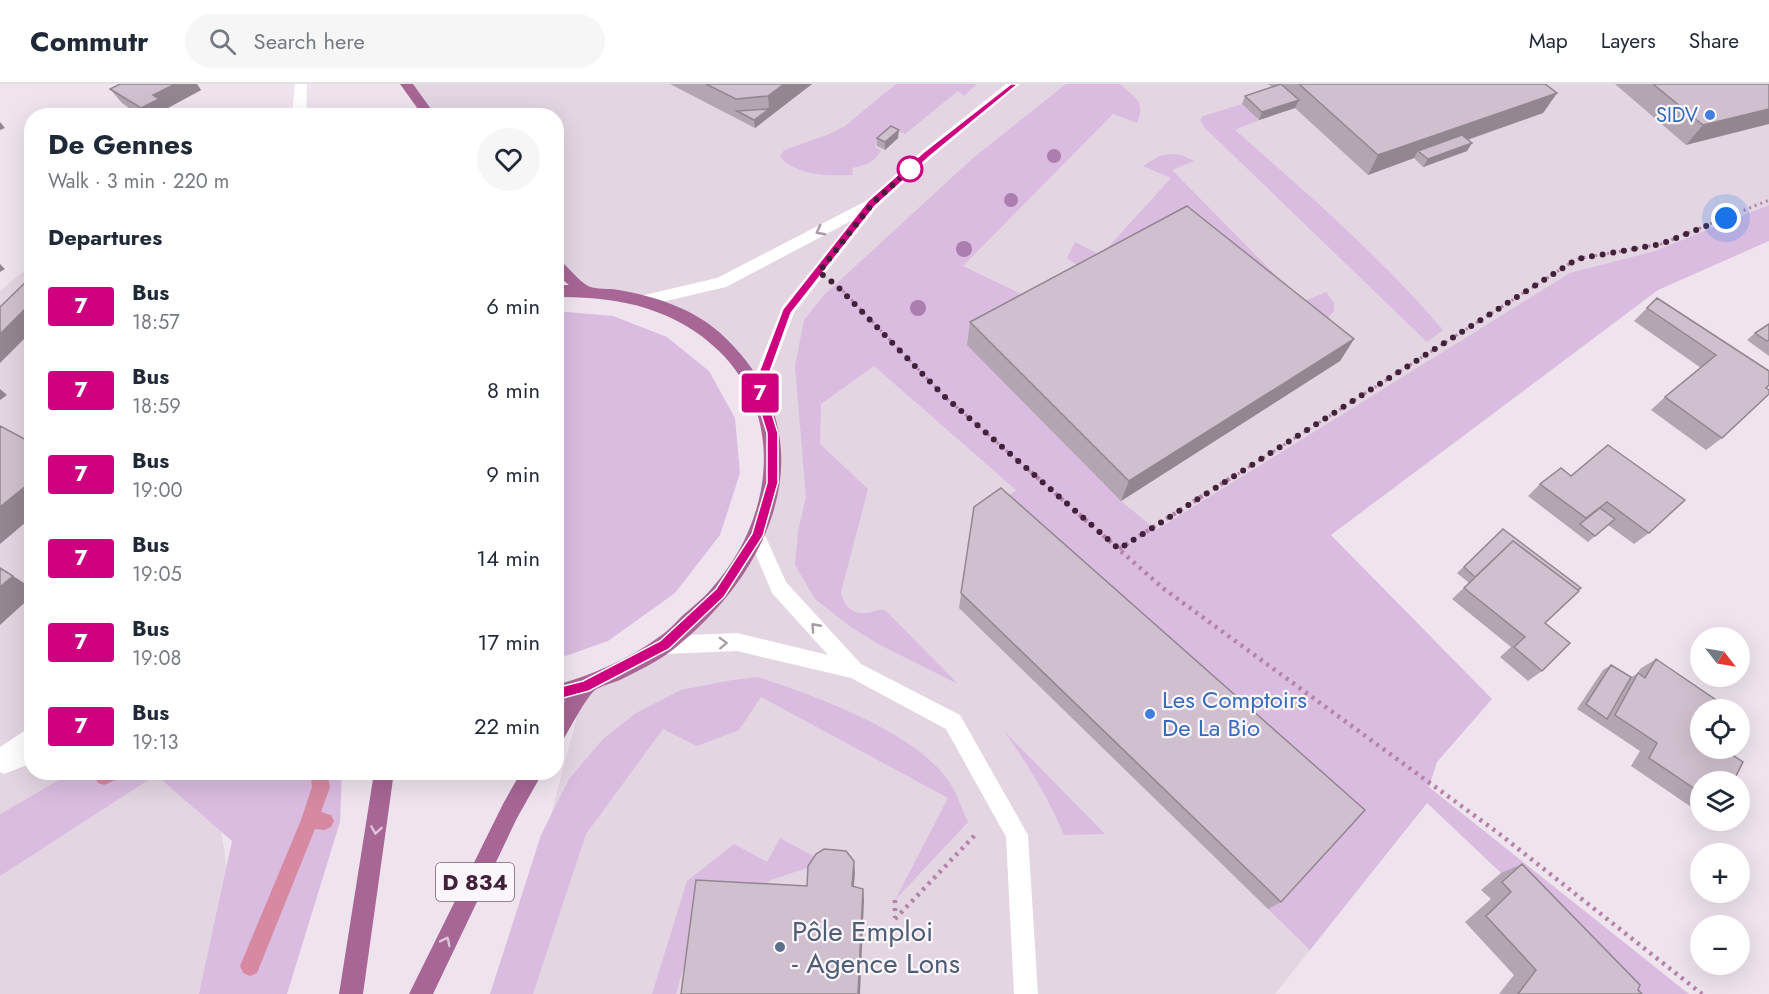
<!DOCTYPE html>
<meta charset="utf-8">
<style>
:root{--surface:#fff;--page:#f6f6f7;--text:#1f2937;--muted:#747a83;--line:#e0e1e3}
body{margin:0;font-family:Jost,sans-serif;background:var(--page);color:var(--text);height:100vh;display:flex;flex-direction:column;font-size:22px;white-space:nowrap}
*{box-sizing:border-box;margin:0}
p{font-size:20px;color:var(--muted)}
.icon{flex:none;width:33px;height:33px;fill:none;stroke:currentColor;stroke-width:2;stroke-linecap:round;stroke-linejoin:round}
.map{position:relative;flex:1;overflow:hidden}
.panel{position:absolute;left:24px;top:24px;width:540px;height:672px;display:flex;flex-direction:column;background:var(--surface);border-radius:24px;box-shadow:0 6px 24px #0002}
.panel>*{flex:none}
.badge{padding:0 12px;border-radius:4px;font-size:21px;line-height:39px}
.needle{width:39px;rotate:121deg}
.tools{position:absolute;left:1690px;top:543px;display:grid;gap:12px}
.tools a{display:grid;place-items:center;width:60px;height:60px;border-radius:50%;background:var(--surface);box-shadow:0 6px 24px #0002;font-size:30px}
.you{position:absolute;width:30px;height:30px;margin:-15px;border:4px solid #fff;border-radius:50%;background:#1a73e8;box-shadow:0 0 0 9px #1a73e833}
.map>.badge{position:absolute;translate:-50% -50%;box-shadow:0 0 0 3px #fff}
h2{padding:0 24px;font-size:22px;line-height:54px}
.round{display:grid;place-items:center;flex:none;width:63px;height:63px;border-radius:32px;background:var(--page)}
.head{display:flex;align-items:center;justify-content:space-between;height:102px;padding:0 24px}
h1{font-size:28px;font-weight:700;line-height:45px}
ul{padding:0;list-style:none}
li{display:flex;align-items:center;gap:18px;height:84px;padding:0 24px}
li div{flex:1}
li b{display:block;font-size:22px}
li em{font-style:normal}
li .badge{min-width:66px;font-weight:700;text-align:center}
header{display:flex;align-items:center;gap:36px;box-sizing:border-box;height:84px;padding:0 30px;background:var(--surface);border-bottom:2px solid var(--line)}
header strong{font-size:28px}
nav{display:flex;gap:33px;margin-inline-start:auto;font-size:21px}
.search{width:420px;height:54px;background:var(--page);display:flex;align-items:center;gap:15px;box-sizing:border-box;padding:0 21px;border-radius:33px;color:var(--muted);font-size:22px}
.map>svg:first-child{display:block}
.built{fill:#e3d5e2}
.green{fill:#dabce1}
.lines{fill:none;stroke-linecap:round;stroke-linejoin:round}
.stream{fill:#d789a2;fill-rule:evenodd}
.path-far1{stroke:#b583aa;stroke-width:3;stroke-dasharray:2 4;stroke-linecap:butt}
.path{stroke:#b583aa;stroke-width:4.5;stroke-dasharray:3 5;stroke-linecap:butt}
.lane{fill:#fff;fill-rule:evenodd}
.street{fill:#fff;fill-rule:evenodd}
.secondary{fill:#fff;fill-rule:evenodd}
.primary{fill:#a76696;fill-rule:evenodd}
.tree{fill:#ac7daf}
.wall{fill:#b3a5b2}
.shaded-wall{fill:#928691}
.building{fill:#d0c0cf;stroke:#928691;stroke-width:1.5}
.oneway{stroke:#aa9ca6}
.oneway2{stroke:#dec4d8}
.line{fill:#cf007f;stroke:#fff;stroke-width:1.5}
.walk{stroke:#42223a;stroke-width:6;stroke-dasharray:0 10.8}
.shop-dot{fill:#3f7fe0;stroke:#fbf6fb;stroke-width:2}
.stop-dot{fill:#fff;stroke:#cf007f;stroke-width:3}
.service-dot{fill:#5c6f8a;stroke:#fbf6fb;stroke-width:2}
.labels{text-anchor:middle;stroke-width:4.5;stroke-linejoin:round;paint-order:stroke}
.far-shop-label{font-size:20px;fill:#366cbe;stroke:#fbf6fb;text-anchor:end}
.shield{fill:#fbf6fb;stroke:#7a6274;stroke-width:1.5}
.shield-label{font-size:22px;font-weight:bold;fill:#42223a}
.shop-label{font-size:24px;fill:#366cbe;stroke:#fbf6fb;text-anchor:start}
.near-service-label{font-size:28px;fill:#4e5e75;stroke:#fbf6fb;text-anchor:start}
</style>
<header>
<strong>Commutr</strong>
<div class="search"><svg class="icon" aria-label="search" viewBox="0 0 24 24"><circle cx="10" cy="10" r="6"/><path d="M15 15l6 6"/></svg>Search here</div>
<nav><a>Map</a><a>Layers</a><a>Share</a></nav>
</header>
<div class="map">
<svg width="1769" height="910" viewBox="0 0 1769 910">
<rect width="100%" height="100%" fill="#efe4ee"/>
<path class="built" d="M406,0H1769V140L1164,452L1427,719L1275,910H503L585,603L664,561L720,509L773,399L758,304L692,236L583,206L557,181L556,32L430,31Z
M31,181L32,688L213,689L245,910H0V207Z"/>
<path class="green" d="M896,0H977L964,12L958,7L905,50L894,46L875,63L881,67C874,79 865,81 852,84L853,91C828,92 797,92 780,73L784,66L827,51L845,42Z
M1066,0H1120C1135,14 1146,17 1137,39L1113,30L963,182L1025,212L1121,417L1156,446L1570,189L1655,167L1769,121V157L1658,206L1331,451L1492,615L1437,678L1429,703L1689,910H1620L1501,789L1427,719L1310,866L1268,825L1349,736L998,420L1016,406L874,282L821,320L820,360L868,405L841,508C843,520 851,530 865,529C874,529 873,525 885,526L958,600L878,560L851,543L815,515L795,481L798,447L806,413L795,282L804,236L824,211L973,74Z
M1242,20L1259,36L1235,46C1308,110 1380,172 1443,246L1427,258L1204,43L1200,36L1203,32Z
M1171,70L1181,71L1194,77L1172,86L1302,218L1326,208L1334,219V227L1326,236L1084,186L1067,174L1075,158L1101,171L1171,94L1143,82L1159,72Z
M556,227L613,232L667,253L709,287L735,334L740,389L720,451L675,509L608,557L557,575Z
M758,593C815,612 907,645 945,692C955,704 961,723 968,738L895,816L948,714L761,613L739,646L697,662L663,645L586,750L533,910H490L541,751L569,695L603,655L636,629L681,606L732,596Z
M1004,647L1105,750L1064,751C1048,713 1028,681 1004,647Z
M73,688L342,689L340,738L287,910H199L232,757L156,691L0,792V730Z
M780,754L815,773L807,784L771,796L749,813L705,807L676,910H652L687,797L734,760L767,778Z"/>
<g class="lines">
<path class="stream" d="M97,688H122L120,694L104,701L98,699L95,693Z
M310,688H327L330,703L321,728L331,731L334,737L331,743L325,746L315,745L257,889L250,892L243,889L240,882L301,736L312,703Z"/>
<path class="path-far1" d="M843,207L944,312L1033,390
M1238,390L1577,175L1661,160L1769,116"/>
<path class="path" d="M1031,388L1164,505L1497,748L1702,910
M1119,465L1240,388
M895,816V834
M895,835L975,751"/>
<path class="lane" d="M295,0H307L306,32H292Z"/>
<path class="street" d="M757,444L763,447L786,498L861,580L960,631L1028,751L1038,910H1014L1006,753L946,645L851,594L737,567L664,570L657,567L654,561L657,555L664,552L737,549L828,571L772,509L748,452L751,447Z
M32,642V679L4,690L0,688V663Z"/>
<path class="secondary" d="M1006,0H1020L932,73L877,123L794,229L764,308L758,310L752,308L750,304L782,223L851,137L726,203L645,222L640,220L637,216L640,212L717,194L866,117L922,67Z"/>
<path class="primary" d="M400,0H413L436,32H423Z
M556,176L561,177C569,184 579,197 588,202C596,206 610,204 619,206C653,212 692,224 719,248C831,348 777,482 675,564C659,577 638,587 620,596C612,599 601,602 595,606C587,612 569,646 563,656L556,658V630L565,617L556,619V601C592,591 629,575 659,553C668,547 675,539 682,532C692,523 703,515 712,504C772,437 787,334 719,267C675,224 617,212 556,213V201H569L556,190Z
M372,688H392L393,695L363,910H339L373,695Z
M521,688H543L517,734L433,910H409L503,720Z"/>
</g>
<g class="tree">
<circle cx="1054" cy="72" r="7"/>
<circle cx="1011" cy="116" r="7"/>
<circle cx="964" cy="165" r="8"/>
<circle cx="918" cy="224" r="8"/>
</g>
<path class="wall" d="M120,0H197L201,6L166,25L170,29L166,32H140L122,19L110,5Z
M670,0H812L755,44Z
M1268,0H1545L1557,9L1543,29L1468,56L1472,59L1467,67L1423,83L1414,74L1368,91L1295,24L1259,36L1242,20L1245,12L1272,3Z
M1615,0H1769L1686,61Z
M877,54H898L885,66L877,62Z
M1647,224L1766,304L1722,354L1706,366L1651,326L1665,313L1701,284L1634,237Z
M970,238L1354,255L1340,277L1121,417L967,261Z
M1769,240V272L1747,256L1755,249Z
M1571,392L1649,449L1634,460L1608,441L1588,458L1528,412L1540,400Z
M974,423L1281,818L1268,825L959,524Z
M1503,445L1545,539L1542,587L1528,597L1500,573L1511,563L1452,515L1469,499L1457,489Z
M1656,575L1701,626L1700,729L1631,682L1640,667L1577,625L1603,586L1611,581L1631,593L1637,590L1640,585Z
M1522,780L1638,906L1642,910H1499L1514,891L1465,838L1491,815L1481,806L1501,789Z"/>
<path class="shaded-wall" d="M175,0H197L201,6L166,25L170,29L166,32H146L141,24L153,11Z
M784,0H812L755,44L754,36L769,25L768,12Z
M1557,9L1543,29L1423,71L1418,67L1414,74L1368,91L1378,71Z
M1299,16L1295,24L1259,36L1262,28Z
M1769,25V40L1686,61L1703,41Z
M0,38L5,44L0,46Z
M899,46L898,54L885,66V58Z
M1472,59L1467,67L1423,83L1428,75Z
M0,180L5,185L0,188Z
M32,218V247L0,279V250Z
M1354,255L1340,277L1121,417L1129,397Z
M0,305L7,311L0,316Z
M32,397V433L0,460V423Z
M13,492L32,504V512L0,541V503Z
M854,777L855,789L853,812L852,802Z
M863,805L864,816L860,910H858Z"/>
<path class="building" d="M120,0H175L153,11L159,15L141,24L110,5Z
M706,0H784L768,12L736,15Z
M1281,0L1299,16L1262,28L1245,12Z
M1299,0H1545L1557,9L1378,71Z
M1653,0H1769V25L1703,41Z
M769,25L754,36L737,27Z
M891,42L899,46L885,58L877,54Z
M1462,51L1472,59L1428,75L1418,67Z
M1187,122L1354,255L1129,397L970,238Z
M32,192V218L0,250V223Z
M1657,214L1769,287V301L1766,304L1769,306V310L1722,354L1665,313L1716,271L1647,224Z
M1769,240V256L1767,257L1755,249Z
M0,342L32,359V397L0,423Z
M1608,361L1685,416L1649,449L1607,418L1586,434L1540,400L1561,384L1571,392Z
M1001,404L1365,726L1281,818L961,509L974,423Z
M1600,424L1615,435L1595,452L1580,440Z
M1503,445L1581,504L1578,506L1513,457L1475,493L1464,483Z
M1513,457L1579,507L1545,539L1570,559L1542,587L1514,563L1525,553L1464,504Z
M0,484L13,492L0,503Z
M1656,575L1725,622L1723,626H1701V664H1722L1743,678L1733,698H1701V709L1649,674L1657,659L1615,631L1638,589L1645,594Z
M1611,581L1631,593L1607,635L1586,620Z
M824,765L846,767L854,777L852,802L863,805L858,910H681L696,796L807,802L808,782L816,770Z
M1522,780L1640,901L1638,906L1642,910H1518L1536,886L1486,832L1511,808L1502,798Z"/>
<defs><path id="oneway-chevron" d="M-2-3.5L2.5 0L-2 3.5" fill="none" stroke-width="1.6" stroke-linecap="round" stroke-linejoin="round" transform="scale(1.5)"/></defs>
<g class="oneway">
<use href="#oneway-chevron" transform="translate(820 147) rotate(152)"/>
<use href="#oneway-chevron" transform="translate(815 543) rotate(-132)"/>
<use href="#oneway-chevron" transform="translate(723 559) rotate(-2)"/>
</g>
<g class="oneway2">
<use href="#oneway-chevron" transform="translate(376 746) rotate(99)"/>
<use href="#oneway-chevron" transform="translate(446 857) rotate(-64)"/>
</g>
<path class="line" d="M1011,0H1018L930,72L875,122L791,229L764,304L778,349V399L763,452L724,513L669,565L589,607L556,616L552,614L550,610L552,605L583,597L660,557L716,505L752,450L767,399V349L753,304L783,225L868,117L924,68Z"/>
<g class="lines">
<path class="walk" d="M910,85L913,82L872,120L819,188L836,201L944,312L1119,465L1577,175L1661,160L1726,134"/>
</g>
<g class="shop-dot">
<circle cx="1710" cy="31" r="6"/>
<circle cx="1150" cy="630" r="6"/>
</g>
<circle class="stop-dot" cx="910" cy="85" r="12"/>
<circle class="service-dot" cx="780" cy="863" r="6"/>
<g class="labels">
<g class="far-shop-label">
<text x="1698" y="38">SIDV</text>
</g>
<rect class="shield" x="436" y="779" width="78" height="38" rx="4.5"/>
<g class="shield-label">
<text x="475" y="806">D 834</text>
</g>
<g class="shop-label">
<text x="1162" y="624">Les Comptoirs<tspan x="1162" dy="28">De La Bio</tspan></text>
</g>
<g class="near-service-label">
<text x="792" y="857">Pôle Emploi<tspan x="792" dy="32">- Agence Lons</tspan></text>
</g>
</g>
</svg>
<div class="tools">
<a><svg class="needle" viewBox="-14 -14 28 28"><path d="M0-13l5 13h-10z" fill="#e53935"/><path d="M0 13l5-13h-10z" fill="#747a83"/></svg></a>
<a><svg class="icon" aria-label="locate" viewBox="0 0 24 24"><circle cx="12" cy="12" r="6"/><path d="M12 2v4M12 18v4M2 12h4M18 12h4"/></svg></a>
<a><svg class="icon" aria-label="layers" viewBox="0 0 24 24"><path d="M12 4l9 5-9 5-9-5zM3 14l9 5 9-5"/></svg></a>
<a>+</a>
<a>−</a>
</div>
<div class="you" style="left:1726px;top:134px"></div>
<b class="badge" style="left:760px;top:309px;background:#cf007f;color:#fff">7</b>
<section class="panel">
<div class="head"><div><h1>De Gennes</h1><p>Walk · 3 min · 220 m</p></div><a class="round"><svg class="icon" aria-label="heart" viewBox="0 0 24 24"><path d="M12 20l-8-8c-3-5 5-10 8-4 3-6 11-1 8 4z"/></svg></a></div>
<h2>Departures</h2>
<ul>
<li><span class="badge" style="background:#cf007f;color:#fff">7</span><div><b>Bus</b><p>18:57</p></div><em>6 min</em></li>
<li><span class="badge" style="background:#cf007f;color:#fff">7</span><div><b>Bus</b><p>18:59</p></div><em>8 min</em></li>
<li><span class="badge" style="background:#cf007f;color:#fff">7</span><div><b>Bus</b><p>19:00</p></div><em>9 min</em></li>
<li><span class="badge" style="background:#cf007f;color:#fff">7</span><div><b>Bus</b><p>19:05</p></div><em>14 min</em></li>
<li><span class="badge" style="background:#cf007f;color:#fff">7</span><div><b>Bus</b><p>19:08</p></div><em>17 min</em></li>
<li><span class="badge" style="background:#cf007f;color:#fff">7</span><div><b>Bus</b><p>19:13</p></div><em>22 min</em></li>
</ul>
</section>
</div>
